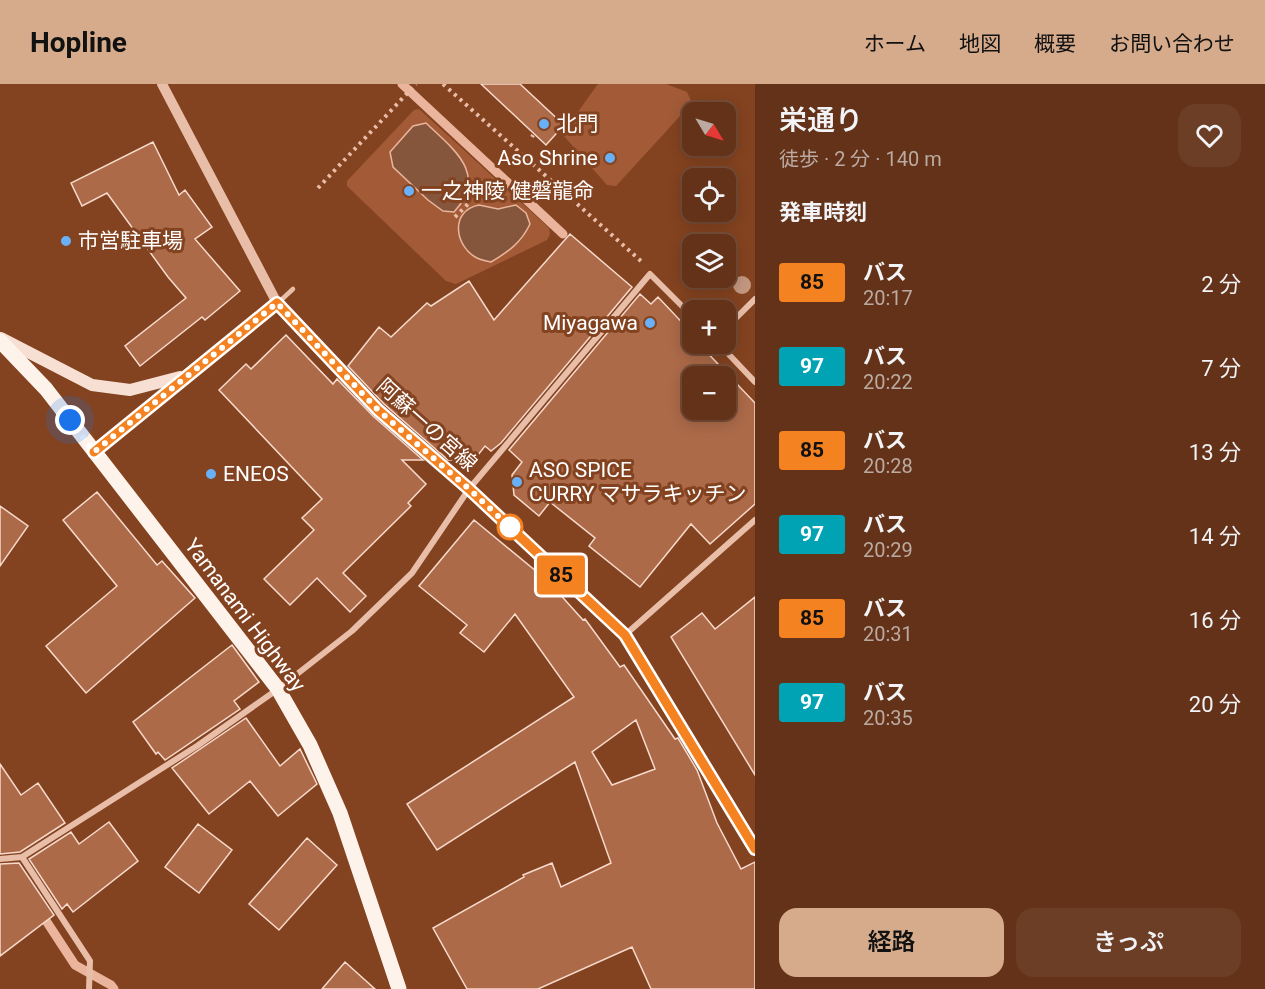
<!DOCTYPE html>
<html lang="ja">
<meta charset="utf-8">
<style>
:root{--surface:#633218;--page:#6c3e25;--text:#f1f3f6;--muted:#bbaaa2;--line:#774d37;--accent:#d6ab8b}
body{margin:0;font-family:Roboto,"Noto Sans JP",sans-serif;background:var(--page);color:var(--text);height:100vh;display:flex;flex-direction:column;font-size:22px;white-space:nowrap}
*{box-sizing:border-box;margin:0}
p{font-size:20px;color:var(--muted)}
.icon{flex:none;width:33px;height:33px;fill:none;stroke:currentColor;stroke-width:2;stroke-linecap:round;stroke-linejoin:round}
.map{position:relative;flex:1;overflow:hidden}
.side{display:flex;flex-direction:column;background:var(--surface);width:510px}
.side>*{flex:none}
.badge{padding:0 12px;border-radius:4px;font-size:21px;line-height:39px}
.needle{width:39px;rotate:128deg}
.fabs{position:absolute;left:682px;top:18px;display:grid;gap:12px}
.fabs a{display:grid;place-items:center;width:54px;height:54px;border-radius:12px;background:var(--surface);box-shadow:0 3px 15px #0003,0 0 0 2px var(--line);font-size:30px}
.you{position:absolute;width:30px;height:30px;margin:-15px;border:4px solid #fff;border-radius:50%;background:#1a73e8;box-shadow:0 0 0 9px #1a73e833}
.map>.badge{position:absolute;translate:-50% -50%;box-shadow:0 0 0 3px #fff}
h2{padding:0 24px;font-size:22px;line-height:54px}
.round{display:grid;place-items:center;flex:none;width:63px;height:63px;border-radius:18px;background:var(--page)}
.summary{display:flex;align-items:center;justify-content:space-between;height:102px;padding:0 24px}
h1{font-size:28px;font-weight:600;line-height:45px}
.action{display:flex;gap:12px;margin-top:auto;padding:12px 24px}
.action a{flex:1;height:69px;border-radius:18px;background:var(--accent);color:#111;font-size:24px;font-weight:600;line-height:69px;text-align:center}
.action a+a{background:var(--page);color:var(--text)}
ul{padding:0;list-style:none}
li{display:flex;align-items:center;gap:18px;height:84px;padding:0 24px}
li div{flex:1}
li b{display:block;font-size:22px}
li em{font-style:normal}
li .badge{min-width:66px;font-weight:700;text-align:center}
header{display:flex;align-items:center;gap:36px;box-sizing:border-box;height:84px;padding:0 30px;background:var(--accent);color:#111}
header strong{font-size:28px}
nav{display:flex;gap:33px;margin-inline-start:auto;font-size:21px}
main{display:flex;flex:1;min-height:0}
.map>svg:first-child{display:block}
.green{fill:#a35b37}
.water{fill:#85563c;stroke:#eab59c;stroke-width:1.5}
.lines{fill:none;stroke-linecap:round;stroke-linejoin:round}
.stream{stroke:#eab59c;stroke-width:9}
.building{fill:#ac6a49;stroke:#f7dacc;stroke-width:1.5;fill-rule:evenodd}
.path{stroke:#e9bea8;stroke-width:4;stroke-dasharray:3 4.5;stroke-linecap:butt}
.service{stroke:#e9bea8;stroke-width:4.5}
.minor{stroke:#e9bea8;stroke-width:6}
.tertiary{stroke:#e9bea8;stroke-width:10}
.secondary{stroke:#f7e0d3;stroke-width:12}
.primary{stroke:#fef3eb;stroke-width:15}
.tree{fill:#c3967f}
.line-casing{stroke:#fff;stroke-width:14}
.line{stroke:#f58220;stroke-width:9}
.walk{stroke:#fff;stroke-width:6;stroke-dasharray:0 10.8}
.poi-dot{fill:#69b0f6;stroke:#844320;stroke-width:2}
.stop-dot{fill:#fff;stroke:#f58220;stroke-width:3}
.labels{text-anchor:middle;stroke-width:6;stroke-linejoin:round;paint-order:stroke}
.poi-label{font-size:21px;fill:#fff;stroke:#844320;text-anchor:start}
.street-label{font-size:21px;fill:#fff;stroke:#844320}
</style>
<header>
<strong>Hopline</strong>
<nav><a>ホーム</a><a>地図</a><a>概要</a><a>お問い合わせ</a></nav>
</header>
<main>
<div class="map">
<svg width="755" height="905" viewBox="0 0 755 905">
<rect width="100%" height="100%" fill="#844320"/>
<path class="green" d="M598,0H666L687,8L692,19L616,102L607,101L564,52L567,43Z
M419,25L549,144L550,150L547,156L456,200L446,197L347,102V97L414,26Z"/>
<path class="water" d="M426,39C453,65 489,90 454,128L443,127L428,116L393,83L390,68L413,42Z
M479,121L498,125L516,121L526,129L530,140C521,159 508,168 491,178C486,177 481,176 477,174C455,163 449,127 479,121Z"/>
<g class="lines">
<path class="stream" d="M402,0L563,150
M41,829L75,881L111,901L114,905"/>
</g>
<path class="building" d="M481,0H520L564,41L546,61Z
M153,58L179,111L185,106L212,143L195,155L240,207L205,236L202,233L140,282L125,262L186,214L168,193L107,109L82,122L71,99Z
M570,150L632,203L501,359L491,367L485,362L474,376H448L384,320L348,282L379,243L391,253L427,219L431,222L469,197L494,236Z
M640,210L651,220L658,213L693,250V260H702L701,262L755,319V420L710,460L691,440L640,503L589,462L595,454L550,418L539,432L514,411L512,391L522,378L509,366ZM693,292H726V326H693Z
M286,251L333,300L337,295L373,332L423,376H402L426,400L408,419L411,422L343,489L366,512L350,528L317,494L290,521L264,495L314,446L302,434L322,415L219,306L246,280L251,285Z
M97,408L157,481L162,477L195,514L86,609L46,562L117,502L63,436Z
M0,422L28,442L0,482Z
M474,436L548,497L583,536L585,535L620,583L624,581L675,655L678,654L697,686L717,739L741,785L755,778V905H651L632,863L538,905H467L433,844L524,793L523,791L552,779L561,803L611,779L575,678L437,766L407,720L574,613L515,530L484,568L460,549L467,541L419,502ZM636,636L655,685L612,701L592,668Z
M755,513V691L671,553L702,529L715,545Z
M232,561L259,598L234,617L240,625L165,676L158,668L156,670L133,638Z
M246,634L280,682L300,665L317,700L278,732L250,697L209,730L172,684Z
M0,680L21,711L38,699L65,739L20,768L0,770Z
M109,738L138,777L73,828L67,820L62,825L29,775L71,748L79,760Z
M198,740L232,766L199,809L165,783Z
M307,754L337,781L279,846L249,820Z
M19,779L54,831L0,872V780Z
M345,878L375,905H322Z"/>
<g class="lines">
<path class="path" d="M443,0L641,177
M532,53L533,51
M318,104L416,0
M455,133L470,118"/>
<path class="service" d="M279,218L293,205"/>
<path class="minor" d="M726,244L755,215
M719,260L755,298
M625,551L755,436
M22,773L90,877L89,905
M0,775L22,773L197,662L278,605L352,547L412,489L469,405L650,190L693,233"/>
<path class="tertiary" d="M162,0L277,219"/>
<path class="secondary" d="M1,254L92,301L130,306L180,293
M94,368L277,219L378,326L469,405L625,551L755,765"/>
<path class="primary" d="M0,257L46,305L278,605L310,661L340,729L399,905"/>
</g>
<circle class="tree" cx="742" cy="201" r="9"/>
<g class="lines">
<defs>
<path id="line" d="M94,368L277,219L378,326L469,405L625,551L755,765"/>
</defs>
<use href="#line" class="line-casing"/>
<use href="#line" class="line"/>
<path class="walk" d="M70,336L94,368L277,219L378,326L469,405L510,443"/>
</g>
<g class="poi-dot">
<circle cx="544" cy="40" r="6"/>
<circle cx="610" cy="74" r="6"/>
<circle cx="409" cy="107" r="6"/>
<circle cx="66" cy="157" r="6"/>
<circle cx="650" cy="239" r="6"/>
<circle cx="211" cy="390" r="6"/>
<circle cx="517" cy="398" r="6"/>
</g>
<circle class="stop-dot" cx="510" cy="443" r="12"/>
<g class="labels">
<g class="poi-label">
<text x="556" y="47">北門</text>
<text x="598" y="81" text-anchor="end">Aso Shrine</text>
<text x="421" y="114">一之神陵 健磐龍命</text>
<text x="78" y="164">市営駐車場</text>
<text x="638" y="246" text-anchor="end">Miyagawa</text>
<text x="529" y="393">ASO SPICE<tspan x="529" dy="24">CURRY マサラキッチン</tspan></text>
<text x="223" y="397">ENEOS</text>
</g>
<g class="street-label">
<text transform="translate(427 341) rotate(42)" y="7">阿蘇一の宮線</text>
<text transform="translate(245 531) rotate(53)" y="7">Yamanami Highway</text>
</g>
</g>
</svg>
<div class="fabs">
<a><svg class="needle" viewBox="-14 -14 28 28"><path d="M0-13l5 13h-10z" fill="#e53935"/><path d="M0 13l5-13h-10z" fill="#bbaaa2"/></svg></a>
<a><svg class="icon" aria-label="locate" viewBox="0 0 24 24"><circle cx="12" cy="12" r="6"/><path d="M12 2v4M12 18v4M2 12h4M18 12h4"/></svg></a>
<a><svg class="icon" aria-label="layers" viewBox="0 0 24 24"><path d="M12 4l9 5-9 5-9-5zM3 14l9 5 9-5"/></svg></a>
<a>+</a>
<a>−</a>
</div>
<div class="you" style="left:70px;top:336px"></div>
<b class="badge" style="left:561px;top:491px;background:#f58220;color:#111">85</b>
</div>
<section class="side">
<div class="summary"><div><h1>栄通り</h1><p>徒歩 · 2 分 · 140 m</p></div><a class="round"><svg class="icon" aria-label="heart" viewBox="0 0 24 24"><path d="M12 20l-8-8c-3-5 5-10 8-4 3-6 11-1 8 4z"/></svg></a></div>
<h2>発車時刻</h2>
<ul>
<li><span class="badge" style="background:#f58220;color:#111">85</span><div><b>バス</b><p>20:17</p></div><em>2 分</em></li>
<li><span class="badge" style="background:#00a3b4;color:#fff">97</span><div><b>バス</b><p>20:22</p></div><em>7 分</em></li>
<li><span class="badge" style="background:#f58220;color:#111">85</span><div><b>バス</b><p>20:28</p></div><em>13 分</em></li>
<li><span class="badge" style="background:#00a3b4;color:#fff">97</span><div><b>バス</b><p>20:29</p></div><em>14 分</em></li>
<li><span class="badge" style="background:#f58220;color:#111">85</span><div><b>バス</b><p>20:31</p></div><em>16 分</em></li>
<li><span class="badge" style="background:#00a3b4;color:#fff">97</span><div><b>バス</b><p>20:35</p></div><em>20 分</em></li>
</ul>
<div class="action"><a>経路</a><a>きっぷ</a></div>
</section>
</main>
